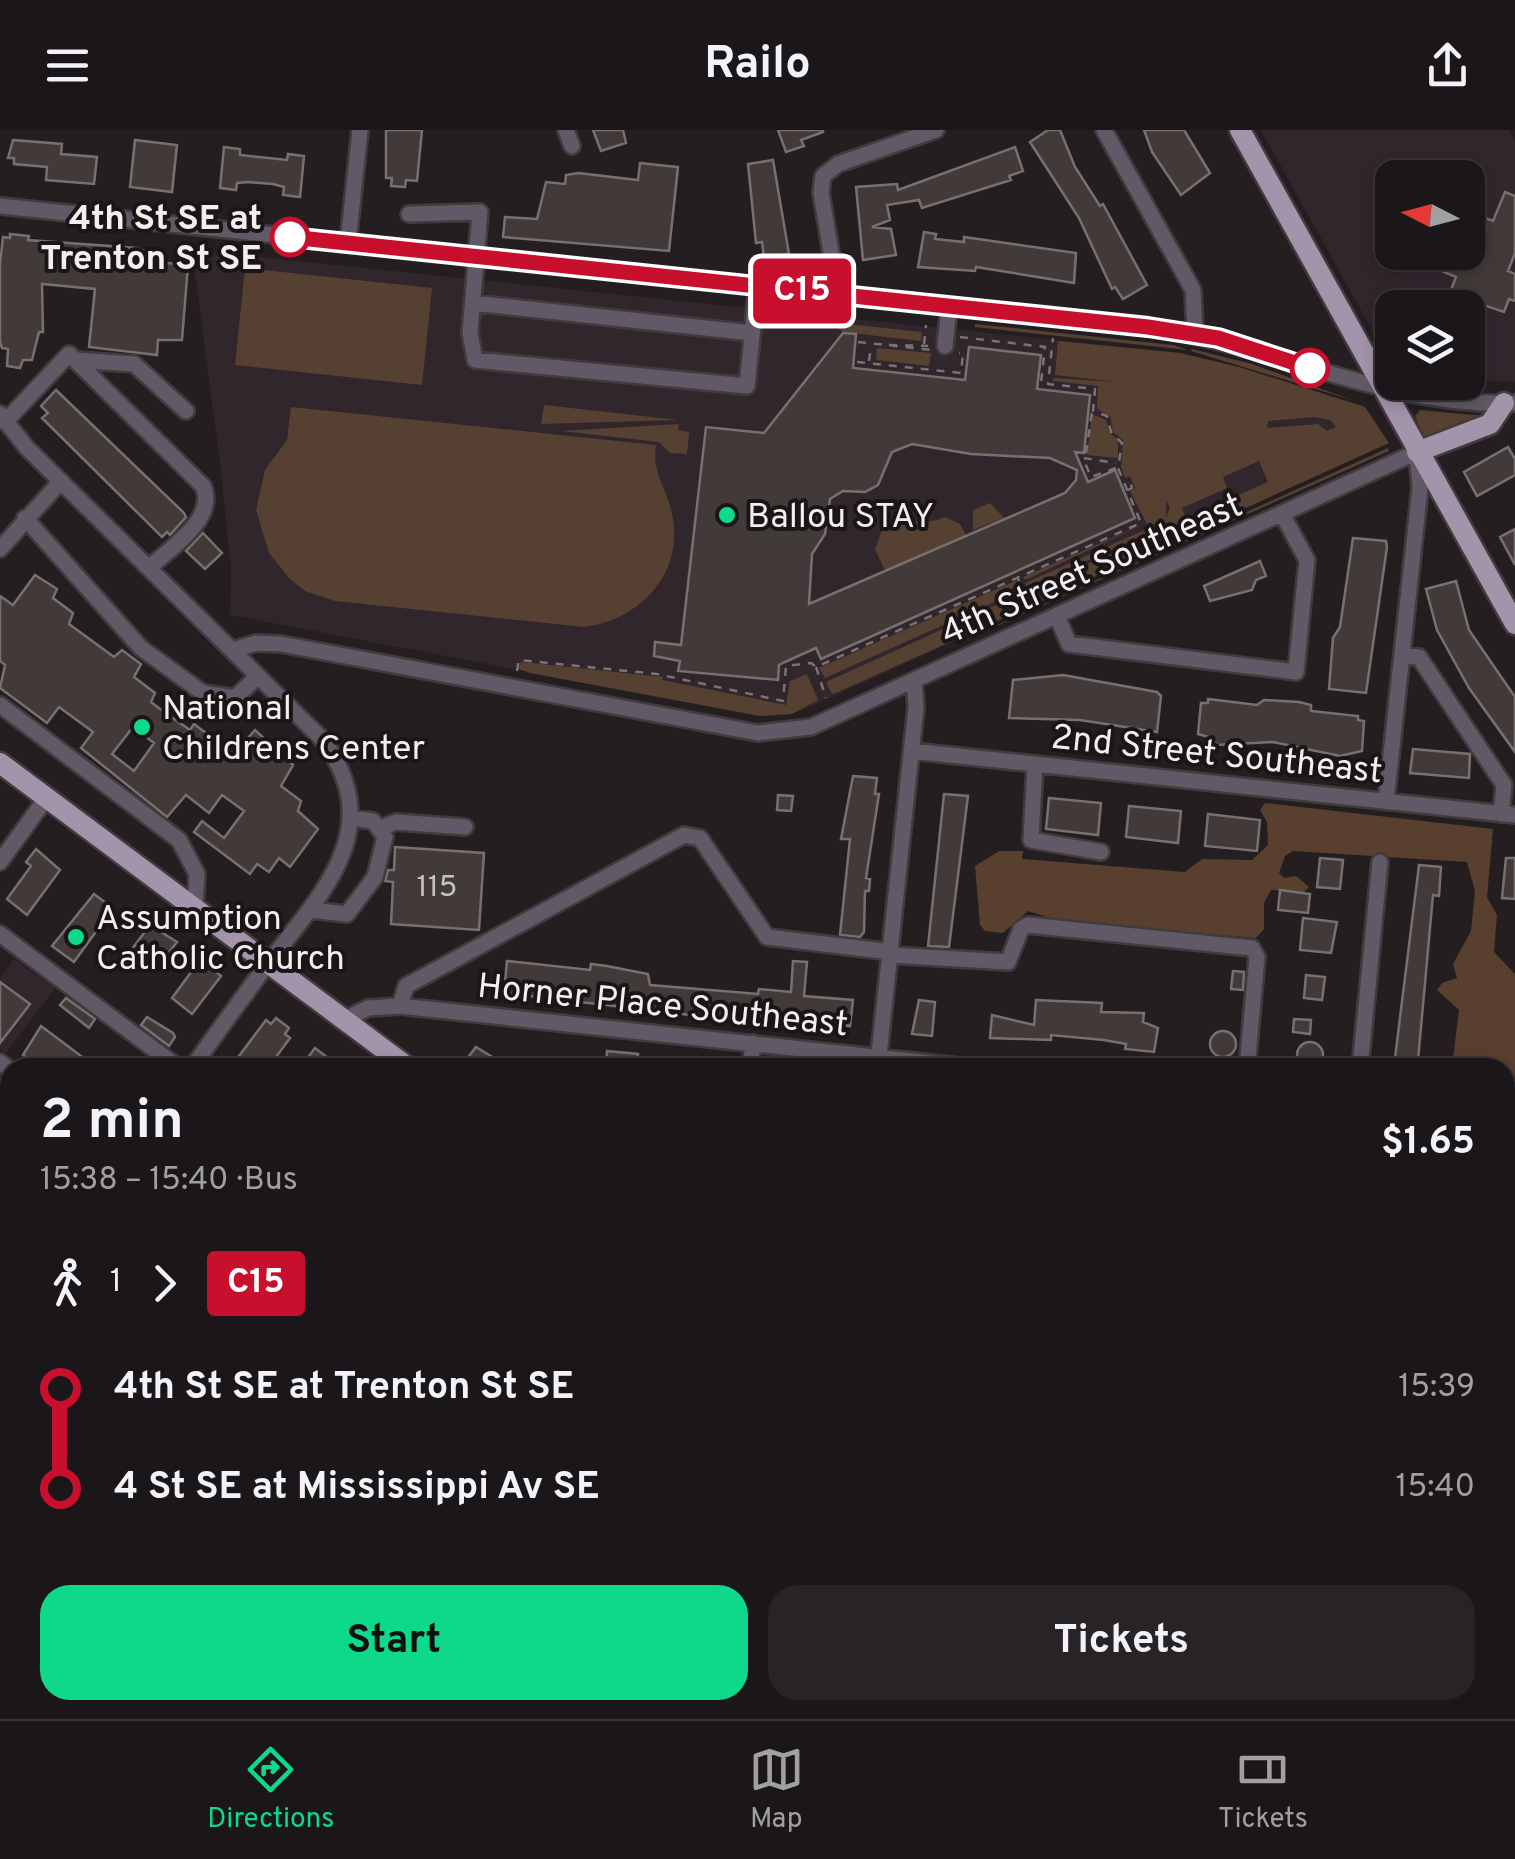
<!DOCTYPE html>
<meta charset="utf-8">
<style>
:root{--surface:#1b1619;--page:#282326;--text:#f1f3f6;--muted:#a09fa2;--line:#393538;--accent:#0ed98a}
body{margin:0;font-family:Overpass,sans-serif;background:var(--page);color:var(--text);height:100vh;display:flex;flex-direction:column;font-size:38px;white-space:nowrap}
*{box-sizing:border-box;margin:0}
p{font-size:32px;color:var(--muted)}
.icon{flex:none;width:55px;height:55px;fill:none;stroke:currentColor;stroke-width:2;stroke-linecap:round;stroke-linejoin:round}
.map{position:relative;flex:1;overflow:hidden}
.drawer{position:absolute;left:0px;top:928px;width:1515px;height:662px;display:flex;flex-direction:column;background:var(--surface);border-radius:30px 30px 0 0;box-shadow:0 5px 15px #0003,0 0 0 2px var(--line)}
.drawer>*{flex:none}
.badge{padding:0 20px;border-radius:8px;font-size:35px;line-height:65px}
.needle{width:65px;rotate:276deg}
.tools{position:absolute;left:1375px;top:30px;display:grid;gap:20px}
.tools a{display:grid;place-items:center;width:110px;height:110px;border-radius:20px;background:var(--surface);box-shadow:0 5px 15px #0003,0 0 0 2px var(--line);font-size:50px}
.map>.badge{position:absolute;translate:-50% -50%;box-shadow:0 0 0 5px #fff}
.legs{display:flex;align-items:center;gap:15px;height:110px;padding:0 40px;font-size:32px}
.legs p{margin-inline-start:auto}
.overview{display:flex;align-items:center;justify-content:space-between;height:170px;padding:0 40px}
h1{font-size:55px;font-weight:700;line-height:75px}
.action{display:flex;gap:20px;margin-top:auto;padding:20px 40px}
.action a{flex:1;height:115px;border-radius:30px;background:var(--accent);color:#111;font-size:40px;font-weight:700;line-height:115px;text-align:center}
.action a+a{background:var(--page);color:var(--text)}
ul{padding:0 40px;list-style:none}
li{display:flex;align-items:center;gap:35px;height:100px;font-size:38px}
li i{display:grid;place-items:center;width:15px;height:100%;margin:0 12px;background:currentColor}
li i::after{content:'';width:25px;height:25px;margin:-12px;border:8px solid;border-radius:50%;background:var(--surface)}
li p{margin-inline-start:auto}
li:first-child i{background:linear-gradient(#0000 50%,currentColor 0)}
li:last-child i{background:linear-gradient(currentColor 50%,#0000 0)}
header{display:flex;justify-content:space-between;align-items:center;height:130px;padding:0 40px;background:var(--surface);font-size:45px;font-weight:700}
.dock{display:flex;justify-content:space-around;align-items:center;height:140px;border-top:2px solid var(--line);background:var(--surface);font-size:28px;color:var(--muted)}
.dock a{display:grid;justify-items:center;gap:5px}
.dock .on{color:var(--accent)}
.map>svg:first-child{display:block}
.built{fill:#32262d;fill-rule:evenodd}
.green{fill:#564031;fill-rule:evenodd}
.forest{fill:#593f2d}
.building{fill:#413a39;stroke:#787070;stroke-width:2.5;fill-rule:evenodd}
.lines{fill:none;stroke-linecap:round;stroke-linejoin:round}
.minor-casing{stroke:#413b3e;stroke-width:20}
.major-casing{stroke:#413b3e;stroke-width:25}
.highway-casing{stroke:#413b3e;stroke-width:28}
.path{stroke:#787376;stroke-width:2.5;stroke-dasharray:8 8;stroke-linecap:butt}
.minor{stroke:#615a66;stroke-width:15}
.major{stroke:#a394ac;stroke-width:20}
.highway{stroke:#bdabc9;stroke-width:22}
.line-1-casing{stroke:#fff;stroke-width:22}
.line-1{stroke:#c8102e;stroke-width:15}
.stop-1-dot{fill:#fff;stroke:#c8102e;stroke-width:5}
.poi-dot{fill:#0ed98a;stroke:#1a1517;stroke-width:4}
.labels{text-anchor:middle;stroke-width:8;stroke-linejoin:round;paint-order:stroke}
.number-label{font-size:30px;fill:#c6c2c3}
.stop-label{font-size:35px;font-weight:bold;fill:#f3eff1;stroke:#1a1517;text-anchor:end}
.poi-label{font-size:35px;fill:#f3eff1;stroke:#1a1517;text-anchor:start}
.street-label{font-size:35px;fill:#f3eff1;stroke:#1a1517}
</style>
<header><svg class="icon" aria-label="menu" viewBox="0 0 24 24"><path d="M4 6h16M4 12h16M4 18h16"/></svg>Railo<svg class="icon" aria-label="share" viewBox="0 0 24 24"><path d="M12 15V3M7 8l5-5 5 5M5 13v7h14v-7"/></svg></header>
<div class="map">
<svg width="1515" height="1589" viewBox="0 0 1515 1589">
<rect width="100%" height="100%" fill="#241e21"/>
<path class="built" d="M1261,0H1509L1515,11V252L1468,250V178H1392L1391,234ZM1392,48H1468V122H1392Z
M192,120L1180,223L1365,277L1389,313L801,581L760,586L230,485L231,438L220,332Z
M14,829L55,858L6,923L0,919V848Z"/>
<path class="green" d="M245,138L432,158L422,255L235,235Z
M823,185L837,187V193L922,202L921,211L843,202Z
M975,194L1173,215L1188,220L975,197Z
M1058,211L1180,223L1239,237L1365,277L1389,313L1051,466L1046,452L1160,402L1170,378L1166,370V388L1153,401L1027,458L1025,453L1149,398L1130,361L1135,358L1130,346L1125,348L1121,337L1123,310L1113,302L1110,286L1097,279L1098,256L1053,251V248L1117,252L1055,245ZM1315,287L1330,290L1336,297L1327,301L1318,294L1267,298L1268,291ZM1259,331L1268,352L1186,388L1182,378L1227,358L1223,347Z
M877,218L931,223L929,236L876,230Z
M1192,219L1252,234L1355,271L1191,221Z
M544,275L678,290L541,294Z
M291,277L656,315C651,345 669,360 673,389C682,447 638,490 584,497L335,471L305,461L290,449L269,423L256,380L265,340L287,310Z
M1420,280L1485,286L1425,310L1415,286Z
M1092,284L1106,290L1110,304L1118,309V328L1087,325Z
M679,294L678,300L689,302L687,324L670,323L659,312L561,301Z
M1388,318L1389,321L927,527Z
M990,373L1004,388L973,400V380Z
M945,387L960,394L966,405L885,441L875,419L885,392C908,382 913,400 945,387Z
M1144,394L1025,450L1023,447Z
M1015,451L1019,461L825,548L819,538Z
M1042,462L1046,469L838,562L832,564L826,552L1020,464L1025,470Z
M521,532L663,547L662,550L786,575L790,551L807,544L818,570L792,584L760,586L530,543L519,539Z
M312,1580H1238L1249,1589H341Z"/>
<path class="forest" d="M1265,673L1493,699L1487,767L1497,785L1494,822L1515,844V977L1505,989V938L1452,937L1459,880L1437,860L1442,853L1457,848L1453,834L1471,801L1475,761L1467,732L1293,721L1285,726L1279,743L1284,748L1296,746L1309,757L1304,762L1271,760L1264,773V799L1256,808L1063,792L1028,781L1003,803L985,801L980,795L975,736L999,721H1023L1022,729L1185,742L1202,729L1252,730L1268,715L1267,692L1260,680Z
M0,1069L10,1077V1149L0,1163Z
M0,1226L10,1233V1490L0,1487Z
M383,1580H1154L1173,1589H409Z"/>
<path class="building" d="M386,0H422L417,51L406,50L405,57L391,56L392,48H386Z
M593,0H623L626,13L601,21Z
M778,0H823V2L801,10L804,16L786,22Z
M1048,0H1060L1075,37L1100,76L1103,74L1147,155L1123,169L1115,157L1112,159L1079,88L1030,12Z
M1144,0H1184L1210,43L1181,65L1152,22Z
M13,10L62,14L61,24L97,27L94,54L46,50L47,37L14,34V28H8Z
M135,10L177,15L172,62L130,57Z
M224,17L240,19V25L287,30L288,24L304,26L300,67L283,65L284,57L273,54L248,52L237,53L236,60L220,58Z
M1015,17L1023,41L1009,46L1011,50L922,78L919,70L887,75L890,90L872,97L891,99L896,125L863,130L856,57L897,54L898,60Z
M773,30L789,124L764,127L762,112L756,113L748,34Z
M640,33L678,37L669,121L503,107L505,87L537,89L546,52L565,54L566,45L578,43L638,50Z
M1505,62L1515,66V123L1508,141L1515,144V171L1509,169L1504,182L1457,166L1451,160L1456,147L1428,135L1424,122H1477L1486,101L1478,98L1483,87L1493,91Z
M924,102L936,104L935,109L964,112V107L1076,123L1074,153L976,137L975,141L918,137Z
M10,104L29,106L28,110L137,118L150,123L157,132L188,135L182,210H158L157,225L89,217L95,159L42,154L43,202H39L32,230H23L20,238L7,236L8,219L2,218L0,212V134L3,107L10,108Z
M843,203L856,204L853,238L965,250L969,217L1041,225L1037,259L1090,265L1084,323L1075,322L1088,352L1115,340L1135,388L821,529L816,518L785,532L779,535L778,550L678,541L680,531L654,526L655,512L681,515L706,297L764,303ZM912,314L971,324L1050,328L1077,340L1076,350L1065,363L809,474L812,424L825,404L830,369L843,361L865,362L878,355L892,322Z
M56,260L184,383L186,387L170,405L167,402L162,407L42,288L48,283L41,276Z
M1508,317L1515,329V345L1477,366L1464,342Z
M1515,399V435L1500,407Z
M203,403L222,423L205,439L186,421Z
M1353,408L1386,411L1387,417L1366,563L1329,559L1333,508L1340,497Z
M1260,431L1266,446L1256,450L1252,460L1210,471L1204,456Z
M35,445L57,459L53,468L73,483L69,494L114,527L122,520L141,534L134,547L155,563L151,572L160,579L190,600L194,594L234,624L255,600L293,635L281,656L301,671L298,681L318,699L290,737L279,728L269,742L257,734L250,744L194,702L202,691L224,708L244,681L222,665L209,683L186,665L167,687L81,618L93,602L59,577L47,593L0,558L5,535L0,531V466L13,475ZM133,597L154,613L134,641L112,624Z
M1456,451L1469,500L1515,567V622L1469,558L1437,500L1426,459Z
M1063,545L1157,562L1161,566L1157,602L1080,590L1009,588L1013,550Z
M1208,569L1257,575L1264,570L1299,572L1311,575V581L1358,586V590L1364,591L1362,621L1340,626L1273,612L1217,615L1212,608L1198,604L1201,573H1208Z
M1413,619L1470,624L1469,648L1410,643Z
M853,646L877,648L875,664H879L866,748L870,749L869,761H865L864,802L860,807L840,805L850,709H841Z
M944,664L968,666L949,817L928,816Z
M778,665L793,666L791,681L777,680Z
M1049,668L1101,673L1098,705L1046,699Z
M1129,676L1181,681L1178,713L1126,707Z
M1208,684L1260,690L1257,721L1205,716Z
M395,717L484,723L479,800L391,794L393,752L385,751L388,740H394Z
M36,719L60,740L27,785L7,769L31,736L26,732Z
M1320,728L1343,730L1340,759L1317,757Z
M1506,728H1515V769L1502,768Z
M1419,735L1441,737L1439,766L1433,765L1418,930L1395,928Z
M1280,760L1310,764L1308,783L1278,780Z
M94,764L110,776L105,783L108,785L74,832L52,816Z
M1303,788L1337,792L1331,823L1300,820Z
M150,795L177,812L156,839L142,827L137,835L126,827Z
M200,830L221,846L192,884L172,868Z
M507,831L590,840L591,834L607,836L648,844L650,855L758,864L759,859L791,862L793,831L807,832L804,866L853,870L850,896L750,885L749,892L733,890L504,863Z
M1233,841L1244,842L1243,860L1231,859Z
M1306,845L1325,847L1322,870L1304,868Z
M0,852L30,874L0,913Z
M66,868L95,889L89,898L60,875Z
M919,870L935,872L932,906L912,904Z
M1036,870L1102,873L1101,882L1144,883L1143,892L1158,898L1154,922L1125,919L1126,914L1104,910L1051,905V910L990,908L992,885L1034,895Z
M147,887L173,903L175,907L169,916L141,895Z
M276,888L289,898L285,904L290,908L268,938H230L266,890L271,894Z
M1294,889L1311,890L1310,904L1293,902Z
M41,896L97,938H40L23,925Z
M1210 914a13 13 0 1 1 26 0a13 13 0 1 1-26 0Z
M1297 925a13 13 0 1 1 26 0a13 13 0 1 1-26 0Z
M476,917L494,928L504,938H476L466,930Z
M315,918L341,938H300Z
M607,921L638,924L637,938H606Z"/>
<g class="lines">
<defs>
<path id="minor" d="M566,0L572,16
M1104,0L1193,160L1195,204
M0,76L1148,197C1273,215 1386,278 1515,273
M409,84L480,82L470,203L475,230L747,256L757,156
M348,113L360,0
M838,164L821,63L823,46L838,34L936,0
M473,173L752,203
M945,216L949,176
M75,230L134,234L186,281
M0,284L27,318L323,610C388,698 323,762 269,832C243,867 217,902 192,938
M5,292L69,224L203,356C218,388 170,418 149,438
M25,388L141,518L203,563L235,568L258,546
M0,419L61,351
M1057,486L1069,514L1296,542L1307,430L1282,384
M233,520L256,513L281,514L758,603L811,597L1417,322L1420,358L1386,671
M1402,525L1419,527L1504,655L1501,684
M0,575L179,710L197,744L195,778
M912,621L1515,685
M1035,634L1031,710L1101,722
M381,698L396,692L465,697
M0,732L47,667
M310,780L347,784L375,747L385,707L373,691L351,688
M0,804L179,938
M890,825L1008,832L1021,799L1028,795L1252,818L1257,827L1247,938
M400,876L406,856L684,705L700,708L767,807L891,822
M344,890L368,878L400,876L978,938
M0,932L10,940
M878,934L916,577L914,551
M750,938L753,913
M1360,938L1380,732
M0,1059L10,1066
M1505,1166L1515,1157
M10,1185L6,1190L10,1207
M1506,1252L1515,1253
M1505,1309L1514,1300
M1505,1387L1515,1397
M1505,1553L1515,1544
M1464,1589L1475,1580"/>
<path id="major" d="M1240,0L1515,494
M1417,322L1490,294L1504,273
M0,633L409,938
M273,1580L311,1589
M1267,1580L1279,1589"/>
<path id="highway" d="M0,1526L10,1529
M0,1564L10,1567
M53,1580L83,1589
M190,1580L222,1589"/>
</defs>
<use href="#minor" class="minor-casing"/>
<use href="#major" class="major-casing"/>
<use href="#highway" class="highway-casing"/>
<path class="path" d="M960,207L1045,217L1041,253L1047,254
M858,212L931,220
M924,214L926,195
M889,215L928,216
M869,231L871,215
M857,232L961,243L963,223H959
M1086,323L1092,281
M1116,338L1091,347L1083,328L1116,333
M1128,360L1132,358L1129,348
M1018,449L1024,463L1045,454L1051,469
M816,537L826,568
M517,541L519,530L657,544L783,571L786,536L811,533L816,537L1141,393L1118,338L1122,313L1111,302L1107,286L1093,281L1095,259L1048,254L1053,208
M0,1502L10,1504
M337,1580L364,1589"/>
<use href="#minor" class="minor"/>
<use href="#major" class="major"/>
<use href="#highway" class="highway"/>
</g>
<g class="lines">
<defs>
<path id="line-1" d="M290,107L1148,197L1218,208L1310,238"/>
</defs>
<use href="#line-1" class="line-1-casing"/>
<use href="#line-1" class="line-1"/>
</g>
<g class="stop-1-dot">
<circle cx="290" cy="107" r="18"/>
<circle cx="1310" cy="238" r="18"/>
</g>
<g class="poi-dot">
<circle cx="727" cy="385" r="10"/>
<circle cx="142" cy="597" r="10"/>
<circle cx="76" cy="807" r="10"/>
</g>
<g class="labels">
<g class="number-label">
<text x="437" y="766">115</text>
</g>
<g class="stop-label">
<text x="262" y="99">4th St SE at<tspan x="262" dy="40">Trenton St SE</tspan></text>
</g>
<g class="poi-label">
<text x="747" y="397">Ballou STAY</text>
<text x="162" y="589">National<tspan x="162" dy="40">Childrens Center</tspan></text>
<text x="96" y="799">Assumption<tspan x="96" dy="40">Catholic Church</tspan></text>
</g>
<g class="street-label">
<text transform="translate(1091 438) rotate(-24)" y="12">4th Street Southeast</text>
<text transform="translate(1217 623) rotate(6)" y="12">2nd Street Southeast</text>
<text transform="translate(663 874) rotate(6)" y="12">Horner Place Southeast</text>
</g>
</g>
</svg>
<div class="tools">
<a><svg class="needle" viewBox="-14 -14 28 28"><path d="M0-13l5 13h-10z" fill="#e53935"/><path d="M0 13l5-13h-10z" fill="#a09fa2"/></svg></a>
<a><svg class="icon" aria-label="layers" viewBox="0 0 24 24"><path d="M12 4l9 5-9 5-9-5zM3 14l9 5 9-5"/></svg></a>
</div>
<b class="badge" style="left:802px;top:161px;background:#c8102e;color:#fff">C15</b>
<section class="drawer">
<div class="overview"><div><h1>2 min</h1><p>15:38 – 15:40 · Bus</p></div><b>$1.65</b></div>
<div class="legs"><svg class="icon" aria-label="walk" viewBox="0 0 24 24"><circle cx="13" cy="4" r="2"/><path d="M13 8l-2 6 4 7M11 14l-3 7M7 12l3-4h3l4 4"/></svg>1<svg class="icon" aria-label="forward" viewBox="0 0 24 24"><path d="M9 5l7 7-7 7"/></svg><b class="badge" style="background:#c8102e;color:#fff">C15</b></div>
<ul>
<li><i style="color:#c8102e"></i><b>4th St SE at Trenton St SE</b><p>15:39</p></li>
<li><i style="color:#c8102e"></i><b>4 St SE at Mississippi Av SE</b><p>15:40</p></li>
</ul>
<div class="action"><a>Start</a><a>Tickets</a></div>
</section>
</div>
<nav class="dock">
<a class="on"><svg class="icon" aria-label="directions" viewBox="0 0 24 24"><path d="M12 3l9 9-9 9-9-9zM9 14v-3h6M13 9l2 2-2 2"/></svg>Directions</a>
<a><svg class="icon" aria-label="map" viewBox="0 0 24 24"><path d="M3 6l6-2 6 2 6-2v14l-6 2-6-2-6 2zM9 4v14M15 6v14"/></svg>Map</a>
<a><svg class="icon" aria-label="tickets" viewBox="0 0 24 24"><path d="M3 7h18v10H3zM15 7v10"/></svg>Tickets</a>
</nav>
